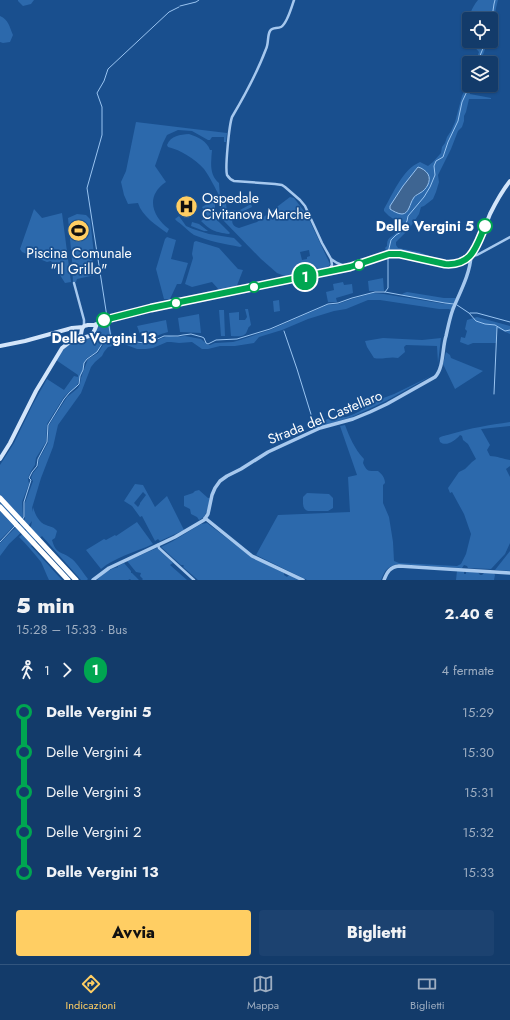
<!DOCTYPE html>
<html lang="it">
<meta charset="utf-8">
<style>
:root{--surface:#133b6a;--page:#1c4270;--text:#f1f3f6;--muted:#9dadc1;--line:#32557e;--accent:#ffce63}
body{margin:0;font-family:Jost,sans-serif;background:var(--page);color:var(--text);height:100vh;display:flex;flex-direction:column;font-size:15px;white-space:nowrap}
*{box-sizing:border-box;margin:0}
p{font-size:13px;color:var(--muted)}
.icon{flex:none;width:22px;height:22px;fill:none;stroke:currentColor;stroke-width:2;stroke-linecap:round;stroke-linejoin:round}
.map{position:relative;height:580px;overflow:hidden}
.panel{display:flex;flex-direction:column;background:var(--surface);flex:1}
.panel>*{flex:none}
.badge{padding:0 8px;border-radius:13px;font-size:14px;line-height:26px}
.tools{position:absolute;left:462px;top:12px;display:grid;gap:8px}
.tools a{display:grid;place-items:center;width:36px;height:36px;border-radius:4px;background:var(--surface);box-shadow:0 1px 3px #0004,0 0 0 1px var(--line);font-size:20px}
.map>.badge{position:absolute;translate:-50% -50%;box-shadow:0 0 0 2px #fff}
.legs{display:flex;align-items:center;gap:6px;height:44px;padding:0 16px;font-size:13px}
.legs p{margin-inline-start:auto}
.headline{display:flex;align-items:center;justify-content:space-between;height:68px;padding:0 16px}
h1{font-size:22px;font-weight:800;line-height:30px}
.cta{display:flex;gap:8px;margin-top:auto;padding:8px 16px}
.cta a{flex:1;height:46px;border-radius:4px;background:var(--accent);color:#111;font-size:16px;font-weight:800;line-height:46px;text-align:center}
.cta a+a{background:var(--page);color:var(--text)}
ul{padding:0 16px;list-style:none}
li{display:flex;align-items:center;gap:14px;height:40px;font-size:15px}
li i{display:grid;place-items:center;width:6px;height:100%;margin:0 5px;background:currentColor}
li i::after{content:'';width:10px;height:10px;margin:-5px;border:3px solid;border-radius:50%;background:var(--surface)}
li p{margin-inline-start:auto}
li:first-child i{background:linear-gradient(#0000 50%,currentColor 0)}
li:last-child i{background:linear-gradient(currentColor 50%,#0000 0)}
.tabs{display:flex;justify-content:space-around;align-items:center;height:56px;border-top:1px solid var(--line);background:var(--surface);font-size:11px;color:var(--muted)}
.tabs a{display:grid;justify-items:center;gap:2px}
.tabs .current{color:var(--accent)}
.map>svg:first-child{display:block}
.green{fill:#2c69ac;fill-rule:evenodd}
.water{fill:#3e6592;stroke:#99c4f1}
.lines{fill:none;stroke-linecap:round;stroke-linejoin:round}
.stream{stroke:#99c4f1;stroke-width:1}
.minor{stroke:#a6c8ee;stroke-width:2.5}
.tertiary{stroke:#a6c8ee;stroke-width:3.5}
.secondary{stroke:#d3e5fa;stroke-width:4}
.motorway{stroke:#fff;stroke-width:5}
.line-1-casing{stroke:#fff;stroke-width:9}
.line-1{stroke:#00a651;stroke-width:6}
.stop-1-dot{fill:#fff;stroke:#00a651;stroke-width:2}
.labels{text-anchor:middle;stroke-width:3.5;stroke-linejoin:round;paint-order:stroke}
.poi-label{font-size:14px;fill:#fff;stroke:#194f8e;text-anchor:start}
.stop-label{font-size:14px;font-weight:bold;fill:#fff;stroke:#194f8e;text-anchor:end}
.street-label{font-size:14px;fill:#fff;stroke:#194f8e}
</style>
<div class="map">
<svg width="510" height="580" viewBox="0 0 510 580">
<rect width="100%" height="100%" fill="#194f8e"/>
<path class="green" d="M18,0H34L31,4L23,6L18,1Z
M478,0H498C495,10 494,21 491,31V19H469V38C465,26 470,9 478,0Z
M0,16C9,20 9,26 13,35L10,42L3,43L0,42Z
M470,41H488L480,63H475L479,52L471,43Z
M469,80V85H472L469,91L470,94L491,98V99H469L466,112L464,116V121L462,127L458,131L451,149L438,175L439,182L436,192L433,199L424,206L421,207L419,214L409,229L396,242V245L398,248L419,252L435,258V260L413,254L386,250L385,248L387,246C387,236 392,238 397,232C398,231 401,226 401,225V224L389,216L384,211V209C394,192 402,170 420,162L428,166L433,162L441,153L442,147L445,143L447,137L451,131L455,122L462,96ZM418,167L427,173L419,194L413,198L407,211L402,214L394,211L390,206L403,186Z
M136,122L227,133L226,142H224V137H212L210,140H208L192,131L178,130L167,135L163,143L155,166L166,182C145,196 152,216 169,229L167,233C156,225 142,216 138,203L128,204L124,195L121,182L126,171Z
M189,134C198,137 207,141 210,150H212C211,162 209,175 219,183L220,197C215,188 210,177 204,169C195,159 181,150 168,147L167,145C171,135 180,135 189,134Z
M290,197L294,198L307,215L330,264L327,269L306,273L305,272L301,273V275L287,277L277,273L261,259L220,217L221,203L226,204L227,211L240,210L251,204L252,207L235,215C230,220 232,227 239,228L257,222ZM309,250L310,256L307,257V259L302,260L300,252Z
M212,201H215V218L230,233L229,234C215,232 211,231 201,221L208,217L202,207Z
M34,209L42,218L62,213L71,282L65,283L51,261L47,262L22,252L20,249Z
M77,214L86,215L90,219L94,254H91L95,275L77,279L76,282L73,283L72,260L68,218Z
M179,216L186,226L193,229L209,234L234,238L242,246L240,247C225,244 208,241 194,235C189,232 186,228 182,225C179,222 177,222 175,219Z
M192,222L199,224L208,231H204L191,226Z
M167,237L176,240L171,259L188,263L182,282L181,284H177L170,299H164L156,269L165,239Z
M196,241L219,248L238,269L243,270L236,288L220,291L212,282L192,287L185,284L193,258L192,254L194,242Z
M383,278L384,291H369L368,281Z
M343,282L344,285L352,284L353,293L336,298L337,302H328L326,292L334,290L333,284Z
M407,292L444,298H456L454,303H445L401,295L404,293Z
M373,293L384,294L445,304H453L454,306L452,311L449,309H439L380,300H368L346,309L334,311L308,319L282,330L259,337L254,343L235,346H220L208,349H202L192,342L179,343L171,342H167L153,348L146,349H137L124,344H120L108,347L104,352L102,356L95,362L91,367L81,393L58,425L53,447L41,478L32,508V512L33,507C35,514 39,523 46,525C51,527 54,527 57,531L55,538L52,540C56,555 62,551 72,559C78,564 83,573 88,579L87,580H81L42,536L31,546L62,580H49C46,574 44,568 41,562C34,553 27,545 19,537L31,526L32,521L29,525L9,544L0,556V543L14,529L25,519V503L33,481L31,478L33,473L38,467L39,459L48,443L49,425L67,397L78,388L80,384L81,378L86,364L88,359L98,353L103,345L105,342L117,338L124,337L137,343L144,344L152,343L162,338L169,336L176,337L185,336L201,339L208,345H210L215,343L233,342L240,340L270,330L327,305L338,304L352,299Z
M279,300L280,311L274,312L273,301Z
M245,309H248L251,325C246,330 250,325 247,331C245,338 237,336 231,336L229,313L239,312V320H245L247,317Z
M219,310H224L225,336H221Z
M199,314L201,333L180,332L178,318Z
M477,317L510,326V334L497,328L496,343H473L468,345L460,342L461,337L465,338L467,331L465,329L467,320Z
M109,320L112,337L102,343L97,352L87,358L84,363L83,370L80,376L77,386L68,393L64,397L47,424L46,442L36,458L35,465L31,471L28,478L29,484L22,502L23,517L0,540V465L14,443L33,404L47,379L64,390L74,376L78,377V375L56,360C63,348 69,343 83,339C86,338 89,340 92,338C96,335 95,331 98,327C101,324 105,322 109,320Z
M166,320L168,332C160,334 153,338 145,340L143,333L140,334L137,326Z
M383,338L422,340L441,338L438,363L437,346L406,345L404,347L405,352L398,358C390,356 382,360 374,358L367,347L365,341Z
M446,352L450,355L451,358L483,371L455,389L443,364Z
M431,376L386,401L352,417L315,428L314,425L317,422L323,421L330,418L346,417L354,414L364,409L378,400L394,394Z
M510,422V426L481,429L490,445L487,450L490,456C497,456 503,459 510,460V466L506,469L510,477V543L505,554L491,569L468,568L467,566L464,565L462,568L397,564C387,567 385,570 381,580H307L256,555L278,515L350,512L348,477L357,475L340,426L345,425C350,438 354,448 364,459L363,463C367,472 368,471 378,471C382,474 385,478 385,483L383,485V503L389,517L393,542L394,561L399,563L457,566L461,564L466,554L471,534L464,514L452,492L450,493L448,488L459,472L465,469L472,462L476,459L468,444L463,440L462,436L460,435C455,441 446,447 440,442L439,438C443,435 446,436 451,434C471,428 489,425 510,422Z
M135,484L143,485L155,507L167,496L184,530L160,541L158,539L155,541L142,516L140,517L132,506L124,501ZM143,492L146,495L140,503V504L138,507L134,503Z
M199,490L208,498H210C208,506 208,516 199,520L197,517L191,514L190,509L184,506V496L193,493L195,491Z
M307,493L329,494L333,498V508L328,511H308C302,509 303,503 303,497Z
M137,522L153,544C136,552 115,557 101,569L86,550L104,539L106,540L115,535L116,536Z
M207,523L253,558L284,573V575L287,577L289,575L300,580H198L183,567L184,566L183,565H181L161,547L173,541L201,524Z
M157,548L173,563L170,565L187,580H142L143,579L140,576L141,573L136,572L127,561Z
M510,551V571L495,570Z
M124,563L131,571V573H132L139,580H131L130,579L128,580H97C103,574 109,569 118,567V566Z
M457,571H464V574H466V571L478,572L480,575H482L484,573H494L495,575L494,580H456Z"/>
<path class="water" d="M418,167C422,168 426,171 428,174C432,181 426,190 420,193C417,195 414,196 413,199C410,203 409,214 402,214C398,214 393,211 390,209V206L403,186Z"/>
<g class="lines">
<path class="stream" d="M180,6L196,2L199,0
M491,24L494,4L495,0
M477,63L486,41
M388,253L391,240L396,235L401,232L407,221L408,216L424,197L430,187L435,175L434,166L436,161L443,157L448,142L458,121L462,102L470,85
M385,292L388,288V256
M457,305L469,313L476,321L485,324L495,325L505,331L510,330
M470,313H477L510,322
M107,317L87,188L102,135V107L97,93L104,81L108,69L169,12L179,7
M108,320L111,338
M284,331L297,369L314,424
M494,394L497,327
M22,520L24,517V502L31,480L29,478L32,472L37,466L38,459L47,442L48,425L64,399L69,393L77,386L79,384L80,376L83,370L84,363L87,359L97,352L102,344L111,338L122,335L127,337L137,342L144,343L151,342L164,336H178L183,335L191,334L202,337L204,338L206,343L208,344L216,340L237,339L270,329L328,304L338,303L352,298L375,292H385L445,303L454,304
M0,542L15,526"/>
<path class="minor" d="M294,0C292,6 287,24 281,27C277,29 272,27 270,31C267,36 269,43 266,49C257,73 245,95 232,117C229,126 225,168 227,175C229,178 231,180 234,181L275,184L282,185L285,187L300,200L305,206L322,243L331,259L337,263L347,267
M471,256L477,255L510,237
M328,271L332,265L331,259
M74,283L84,320V325
M158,545L159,548L194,580"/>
<path class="tertiary" d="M205,518L252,556L303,580
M93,580L109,568L175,537L204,520L208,514L212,495L215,488L220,481L227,476L241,469L268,452L320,428L353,419L370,412L387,404L435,377C444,368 442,348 446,336C448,327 450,317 453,309C460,292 470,274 471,256
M384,580C387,572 390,567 399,566L510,573"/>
<path class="secondary" d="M76,340L81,334L82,329L84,326L88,325H94L110,318L151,308L350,267L367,262L386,255L393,254H399L445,265C453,265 462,264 468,258C479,250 485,226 490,214C496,202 502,191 510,181
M0,346L25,341L72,328L83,327
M0,459L10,443L36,391L62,348C71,340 80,338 90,336C94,334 95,328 97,324"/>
<path class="motorway" d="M0,498L76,580
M0,507L68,580"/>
</g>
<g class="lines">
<defs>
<path id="line-1" d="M104,320L151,308L350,267L389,254H400L445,264C472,266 476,247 485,226"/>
</defs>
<use href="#line-1" class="line-1-casing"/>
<use href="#line-1" class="line-1"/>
</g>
<defs>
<symbol id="hospital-disc" viewBox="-11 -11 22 22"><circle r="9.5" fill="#ffce63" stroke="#194f8e"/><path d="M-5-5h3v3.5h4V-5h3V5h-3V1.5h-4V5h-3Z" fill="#111"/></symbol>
<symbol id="stadium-disc" viewBox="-11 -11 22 22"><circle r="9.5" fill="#ffce63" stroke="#194f8e"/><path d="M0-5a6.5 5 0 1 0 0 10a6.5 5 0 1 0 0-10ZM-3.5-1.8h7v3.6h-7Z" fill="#111"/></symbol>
</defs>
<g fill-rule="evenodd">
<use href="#hospital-disc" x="174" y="194" width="25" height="25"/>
<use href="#stadium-disc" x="66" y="218" width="25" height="25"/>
</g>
<g class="stop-1-dot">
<circle cx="485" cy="226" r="7"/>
<circle cx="359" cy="265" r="5"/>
<circle cx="254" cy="287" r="5"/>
<circle cx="176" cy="303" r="5"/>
<circle cx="104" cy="320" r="7"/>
</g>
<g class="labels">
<g class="poi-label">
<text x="202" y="203">Ospedale<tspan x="202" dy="16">Civitanova Marche</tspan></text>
<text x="79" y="258" text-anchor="middle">Piscina Comunale<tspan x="79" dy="16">"Il Grillo"</tspan></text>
</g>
<g class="stop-label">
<text x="474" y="231">Delle Vergini 5</text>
<text x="104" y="343" text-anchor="middle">Delle Vergini 13</text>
</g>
<g class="street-label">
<text transform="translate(325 417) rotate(-22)" y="5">Strada del Castellaro</text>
</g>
</g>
</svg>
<div class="tools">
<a><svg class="icon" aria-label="locate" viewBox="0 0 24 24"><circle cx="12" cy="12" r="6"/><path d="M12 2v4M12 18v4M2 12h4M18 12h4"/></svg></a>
<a><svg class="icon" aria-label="layers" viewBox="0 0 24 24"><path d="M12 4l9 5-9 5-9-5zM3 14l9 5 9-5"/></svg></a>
</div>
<b class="badge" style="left:305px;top:277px;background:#00a651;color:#fff">1</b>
</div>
<section class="panel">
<div class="headline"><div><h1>5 min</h1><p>15:28 – 15:33 · Bus</p></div><b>2.40 €</b></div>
<div class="legs"><svg class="icon" aria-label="walk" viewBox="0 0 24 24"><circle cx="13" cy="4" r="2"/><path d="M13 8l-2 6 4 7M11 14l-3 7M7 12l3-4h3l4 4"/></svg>1<svg class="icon" aria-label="forward" viewBox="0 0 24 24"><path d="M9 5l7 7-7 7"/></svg><b class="badge" style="background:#00a651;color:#fff">1</b><p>4 fermate</p></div>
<ul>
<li><i style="color:#00a651"></i><b>Delle Vergini 5</b><p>15:29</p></li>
<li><i style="color:#00a651"></i><span>Delle Vergini 4</span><p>15:30</p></li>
<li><i style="color:#00a651"></i><span>Delle Vergini 3</span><p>15:31</p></li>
<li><i style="color:#00a651"></i><span>Delle Vergini 2</span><p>15:32</p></li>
<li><i style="color:#00a651"></i><b>Delle Vergini 13</b><p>15:33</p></li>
</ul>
<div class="cta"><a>Avvia</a><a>Biglietti</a></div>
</section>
<nav class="tabs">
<a class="current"><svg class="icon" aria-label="directions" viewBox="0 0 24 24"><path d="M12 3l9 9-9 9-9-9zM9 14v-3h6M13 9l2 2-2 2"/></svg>Indicazioni</a>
<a><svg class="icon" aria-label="map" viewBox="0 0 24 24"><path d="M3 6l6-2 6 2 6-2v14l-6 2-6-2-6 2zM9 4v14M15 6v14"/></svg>Mappa</a>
<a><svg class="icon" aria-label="tickets" viewBox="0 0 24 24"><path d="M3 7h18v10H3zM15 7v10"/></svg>Biglietti</a>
</nav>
